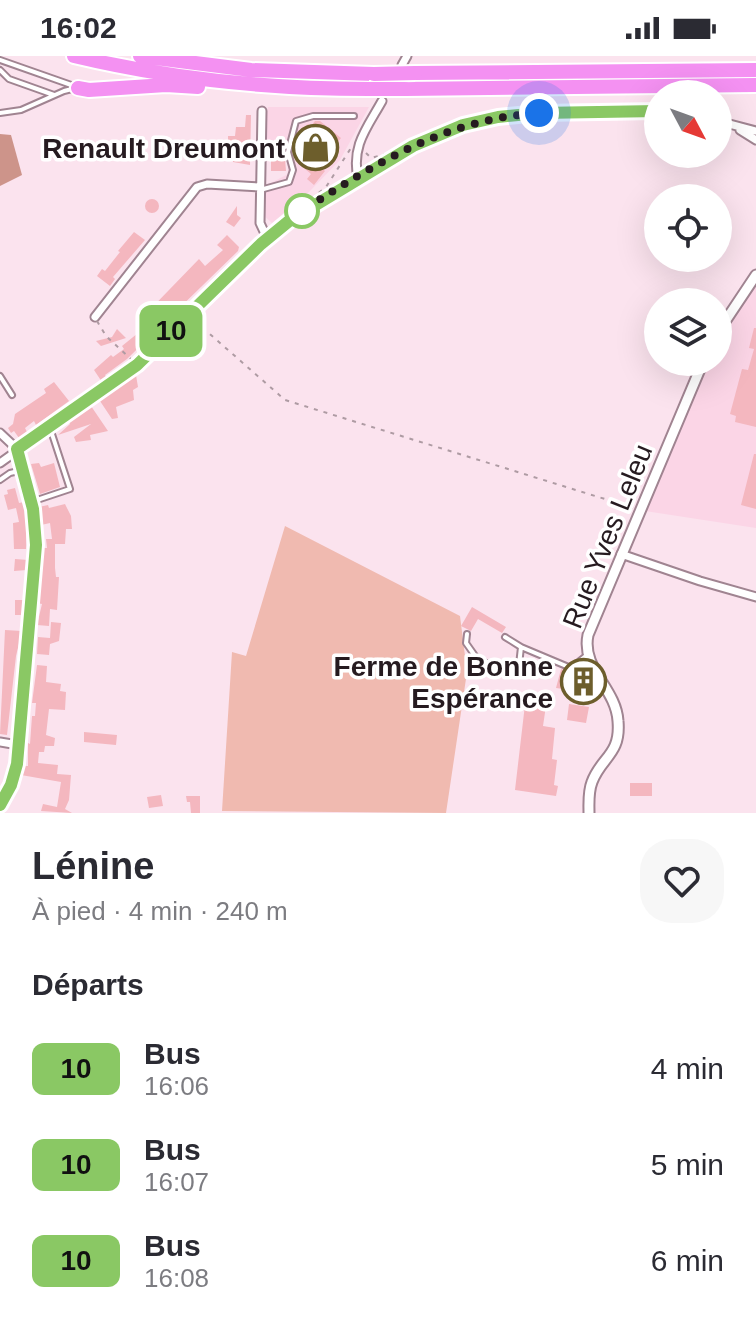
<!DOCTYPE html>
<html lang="fr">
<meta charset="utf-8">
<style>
:root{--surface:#fff;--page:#f7f7f7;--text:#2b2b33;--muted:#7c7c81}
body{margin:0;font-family:Arial,sans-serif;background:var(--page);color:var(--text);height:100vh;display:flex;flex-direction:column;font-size:30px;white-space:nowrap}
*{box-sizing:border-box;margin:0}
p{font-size:26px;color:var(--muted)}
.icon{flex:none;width:44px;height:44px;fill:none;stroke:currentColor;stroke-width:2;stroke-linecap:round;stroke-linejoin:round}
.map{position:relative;height:757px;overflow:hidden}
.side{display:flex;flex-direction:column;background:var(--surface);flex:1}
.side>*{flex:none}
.badge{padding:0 16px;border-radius:12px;font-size:28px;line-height:52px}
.needle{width:52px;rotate:131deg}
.fabs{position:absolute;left:644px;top:24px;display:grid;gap:16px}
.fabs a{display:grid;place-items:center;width:88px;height:88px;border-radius:50%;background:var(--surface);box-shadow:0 8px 32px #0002;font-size:40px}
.you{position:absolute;width:40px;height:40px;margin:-20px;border:6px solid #fff;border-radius:50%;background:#1a73e8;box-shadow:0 0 0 12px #1a73e833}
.map>.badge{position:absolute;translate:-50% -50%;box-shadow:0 0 0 4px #fff}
h2{padding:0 32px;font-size:30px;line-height:72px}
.round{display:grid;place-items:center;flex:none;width:84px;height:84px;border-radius:32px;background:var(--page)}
.summary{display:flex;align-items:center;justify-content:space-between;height:136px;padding:0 32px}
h1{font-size:38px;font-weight:700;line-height:60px}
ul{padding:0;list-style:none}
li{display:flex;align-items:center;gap:24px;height:96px;padding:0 32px}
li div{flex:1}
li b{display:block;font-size:30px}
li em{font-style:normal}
li .badge{min-width:88px;font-weight:700;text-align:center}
.status{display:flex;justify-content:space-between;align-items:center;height:56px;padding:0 40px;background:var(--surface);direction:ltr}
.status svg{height:22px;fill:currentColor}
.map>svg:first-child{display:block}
.built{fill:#fbd5e6}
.green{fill:#f0bab0}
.forest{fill:#cd948a}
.building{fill:#f4b7bf}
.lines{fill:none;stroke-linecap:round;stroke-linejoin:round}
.service-casing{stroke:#a08491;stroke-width:8}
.minor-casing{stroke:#a08491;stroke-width:11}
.tertiary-casing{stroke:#a08491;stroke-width:13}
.motorway-casing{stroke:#fff;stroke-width:18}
.path{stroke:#ae9ba3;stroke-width:2;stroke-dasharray:4 6;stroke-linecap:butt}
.service{stroke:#fff;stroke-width:4}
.minor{stroke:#fff;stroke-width:7}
.tertiary{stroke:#fff;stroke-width:9}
.motorway{stroke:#f491f2;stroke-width:14}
.motorway-bridge-casing{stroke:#fff;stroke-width:18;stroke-linecap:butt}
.motorway-bridge{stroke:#f491f2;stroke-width:14}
.line-casing{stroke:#fff;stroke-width:18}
.line{stroke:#8ac864;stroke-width:12}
.walk{stroke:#261b20;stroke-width:8;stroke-dasharray:0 14.4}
.stop-dot{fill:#fff;stroke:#8ac864;stroke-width:4}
.labels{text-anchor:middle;stroke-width:7;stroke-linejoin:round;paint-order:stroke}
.poi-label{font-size:28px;font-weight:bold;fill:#261b20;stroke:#fff;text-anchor:end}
.street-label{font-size:28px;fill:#261b20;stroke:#fff}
</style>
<div class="status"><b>16:02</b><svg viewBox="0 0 49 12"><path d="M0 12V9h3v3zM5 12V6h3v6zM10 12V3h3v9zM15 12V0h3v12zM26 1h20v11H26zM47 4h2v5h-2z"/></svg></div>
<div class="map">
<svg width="756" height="757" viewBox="0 0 756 757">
<rect width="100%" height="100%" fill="#fbe3ee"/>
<path class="built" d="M268,51H369L340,104L309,136L272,167L262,158L267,129L288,118L287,86H262Z
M756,225V472L645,455L697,333L711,306H718V291Z"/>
<path class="green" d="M285,470L460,560L467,616L446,757L222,755L232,596L246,600Z"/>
<path class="forest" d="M0,78L11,79L22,119L0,130Z"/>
<path class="building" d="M246,59H251L250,109L233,106L234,86H228V80H235L236,71H245Z
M315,65H320L341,82L319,110L325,115L314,129L307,123L311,118L298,107L305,98L295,89L297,81L308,68L311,70Z
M271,102L285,103L286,115H271Z
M145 150a7 7 0 1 1 14 0a7 7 0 1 1-14 0Z
M237,150V159L241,162L234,171L226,166Z
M134,176L145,184L113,221L115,223L110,230L97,220L102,213L105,215L120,196L118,195Z
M227,179L239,191L238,195L127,303L105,319L107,322L102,326L94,314L111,299L113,301L124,293L122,290L143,273L138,266L199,203L205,210L223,194L217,189Z
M754,272H756V371L735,366L736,360L730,358L742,313L748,314L754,293L749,292Z
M117,273L126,282L101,290L96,285L112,281Z
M136,319L138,331L133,334L134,344L116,351L118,362L112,363L100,345Z
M54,326L69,345L36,369L34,365L25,372L27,376L19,382L14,375L11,377L8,372L13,368L15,358L46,337L44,333Z
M91,350L108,375L90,379L91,384L76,386L74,381L91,368L58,379L70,368L69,366Z
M754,398H756V453L741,449Z
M39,407L41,411L54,407L60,431L40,438L31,408Z
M15,432L19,447L24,446L26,455V493H14L13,467L19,466L16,452L8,454L4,439L8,438L7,434Z
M65,448L71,460L72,473H66L65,488H55V512L56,521H59L57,554L50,553L49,570L37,569L42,548L37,547L42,492H47L46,483H52L50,467L41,469L39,451L48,449L49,452Z
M15,503L28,504L27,514L14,515Z
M15,544H24L23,559H15Z
M472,551L506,571L502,577L478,563L471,575L461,570Z
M51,566L61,567L59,585L50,588L49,599L37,598L38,581L50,582Z
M5,574L22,575L16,600L7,679L0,678Z
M37,609L47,610L46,626L61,628L60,635L66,636L65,654L49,653L46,679L55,682L54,690H45L44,696H39L38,707L58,709L57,718L71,719L69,744L65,753L72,757L41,755L43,748L57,751L61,726L21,719L23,710H28V687L30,688L32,660H35L36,647H32Z
M561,613L584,619L592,624L602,641L587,633L585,636L580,633L583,627L565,624L563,633L556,632Z
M526,640L547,643L543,670L555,672L552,703L557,704L554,729L558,730L556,740L515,734Z
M569,648L589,651L586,667L567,664Z
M84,676L117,679L116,689L84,686Z
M630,727H652V740H630Z
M161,739L163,750L149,752L147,741Z
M186,740H200V757H191L190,746H187Z"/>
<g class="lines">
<defs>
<path id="service" d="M0,4L77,31
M0,14L9,23L54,39
M0,57L21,54L64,35L76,32
M260,134L289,126L293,114L288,96L296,65L313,60H354
M0,320L12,339
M0,424L10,417L23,414
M31,446L70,433L50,372
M467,578L466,587L478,604L510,615L519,609L521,591L571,612L587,599
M505,581L521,591"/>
<path id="minor" d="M402,9L407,0
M262,55L260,167L267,182
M718,65L756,75
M740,74L756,84
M358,122C351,90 367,72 382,45
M95,261L197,131L207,128L260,131
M0,377L17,393L33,453L36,489L17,708L11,729L0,749
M0,407L137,309L261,188L289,165L413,90L454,72L498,61L539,57L658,55
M621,498L700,525L756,541
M0,686L18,689"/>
<path id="tertiary" d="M718,276L756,219
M589,757C589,747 588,736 592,726C601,701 621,699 618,665C616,632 581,613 588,579L703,306"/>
<path id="motorway" d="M74,0C170,23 270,33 369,33
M140,0L251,14L374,18
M415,17L756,14
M78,32L89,34L166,29L198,31
M405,33L756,29"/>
</defs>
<use href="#service" class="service-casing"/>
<use href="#minor" class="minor-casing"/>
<use href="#tertiary" class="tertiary-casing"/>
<use href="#motorway" class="motorway-casing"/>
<path class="path" d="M366,97L371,102L385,98
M311,143L326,131L351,92
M97,265L106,280L133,305
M195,265L285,344L634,452"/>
<use href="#service" class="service"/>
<use href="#minor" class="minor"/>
<use href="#tertiary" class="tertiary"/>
<use href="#motorway" class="motorway"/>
<defs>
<path id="motorway-bridge" d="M374,18L415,17
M369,33H405"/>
</defs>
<use href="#motorway-bridge" class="motorway-bridge-casing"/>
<use href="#motorway-bridge" class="motorway-bridge"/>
</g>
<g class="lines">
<defs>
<path id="line" d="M0,749L11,729L17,708L36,489L33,453L17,393L137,309L261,188L289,165L413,90L463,69L498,61L539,57L658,55"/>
</defs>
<use href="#line" class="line-casing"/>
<use href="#line" class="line"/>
<path class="walk" d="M302,155L299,157C376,107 446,63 539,57"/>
</g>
<defs>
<symbol id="shop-ring" viewBox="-11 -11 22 22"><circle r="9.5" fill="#fff" stroke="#6d5e2c" stroke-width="1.5"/><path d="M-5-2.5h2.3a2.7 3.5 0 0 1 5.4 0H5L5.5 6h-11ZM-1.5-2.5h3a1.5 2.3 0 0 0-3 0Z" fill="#6d5e2c"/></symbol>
<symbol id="building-ring" viewBox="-11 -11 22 22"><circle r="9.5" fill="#fff" stroke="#6d5e2c" stroke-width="1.5"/><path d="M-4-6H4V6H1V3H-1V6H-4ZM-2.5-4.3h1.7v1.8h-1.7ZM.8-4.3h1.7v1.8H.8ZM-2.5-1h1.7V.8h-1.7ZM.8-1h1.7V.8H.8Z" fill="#6d5e2c"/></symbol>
</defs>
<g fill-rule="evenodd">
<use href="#shop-ring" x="290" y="66" width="51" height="51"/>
<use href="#building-ring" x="558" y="600" width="51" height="51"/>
</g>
<circle class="stop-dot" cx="302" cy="155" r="16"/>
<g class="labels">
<g class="poi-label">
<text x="285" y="102">Renault Dreumont</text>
<text x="553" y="620">Ferme de Bonne<tspan x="553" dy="32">Espérance</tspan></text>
</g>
<g class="street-label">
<text transform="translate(607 480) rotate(-68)" y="10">Rue Yves Leleu</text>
</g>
</g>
</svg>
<div class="fabs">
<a><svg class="needle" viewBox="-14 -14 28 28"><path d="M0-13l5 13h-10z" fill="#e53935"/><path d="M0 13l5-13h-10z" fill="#7c7c81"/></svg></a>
<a><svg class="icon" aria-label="locate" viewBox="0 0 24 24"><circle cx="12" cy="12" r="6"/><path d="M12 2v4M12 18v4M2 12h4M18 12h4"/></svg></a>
<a><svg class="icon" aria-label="layers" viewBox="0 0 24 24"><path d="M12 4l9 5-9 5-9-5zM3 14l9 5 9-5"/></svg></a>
</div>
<div class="you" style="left:539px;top:57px"></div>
<b class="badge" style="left:171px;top:275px;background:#8ac864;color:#111">10</b>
</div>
<section class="side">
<div class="summary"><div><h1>Lénine</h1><p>À pied · 4 min · 240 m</p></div><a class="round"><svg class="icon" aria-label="heart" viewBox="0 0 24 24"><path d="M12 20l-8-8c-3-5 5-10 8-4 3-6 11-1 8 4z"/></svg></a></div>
<h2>Départs</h2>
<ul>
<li><span class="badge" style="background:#8ac864;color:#111">10</span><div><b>Bus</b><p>16:06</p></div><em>4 min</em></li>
<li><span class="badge" style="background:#8ac864;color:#111">10</span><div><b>Bus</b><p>16:07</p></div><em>5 min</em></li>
<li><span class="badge" style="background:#8ac864;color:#111">10</span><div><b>Bus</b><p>16:08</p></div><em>6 min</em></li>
</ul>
</section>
